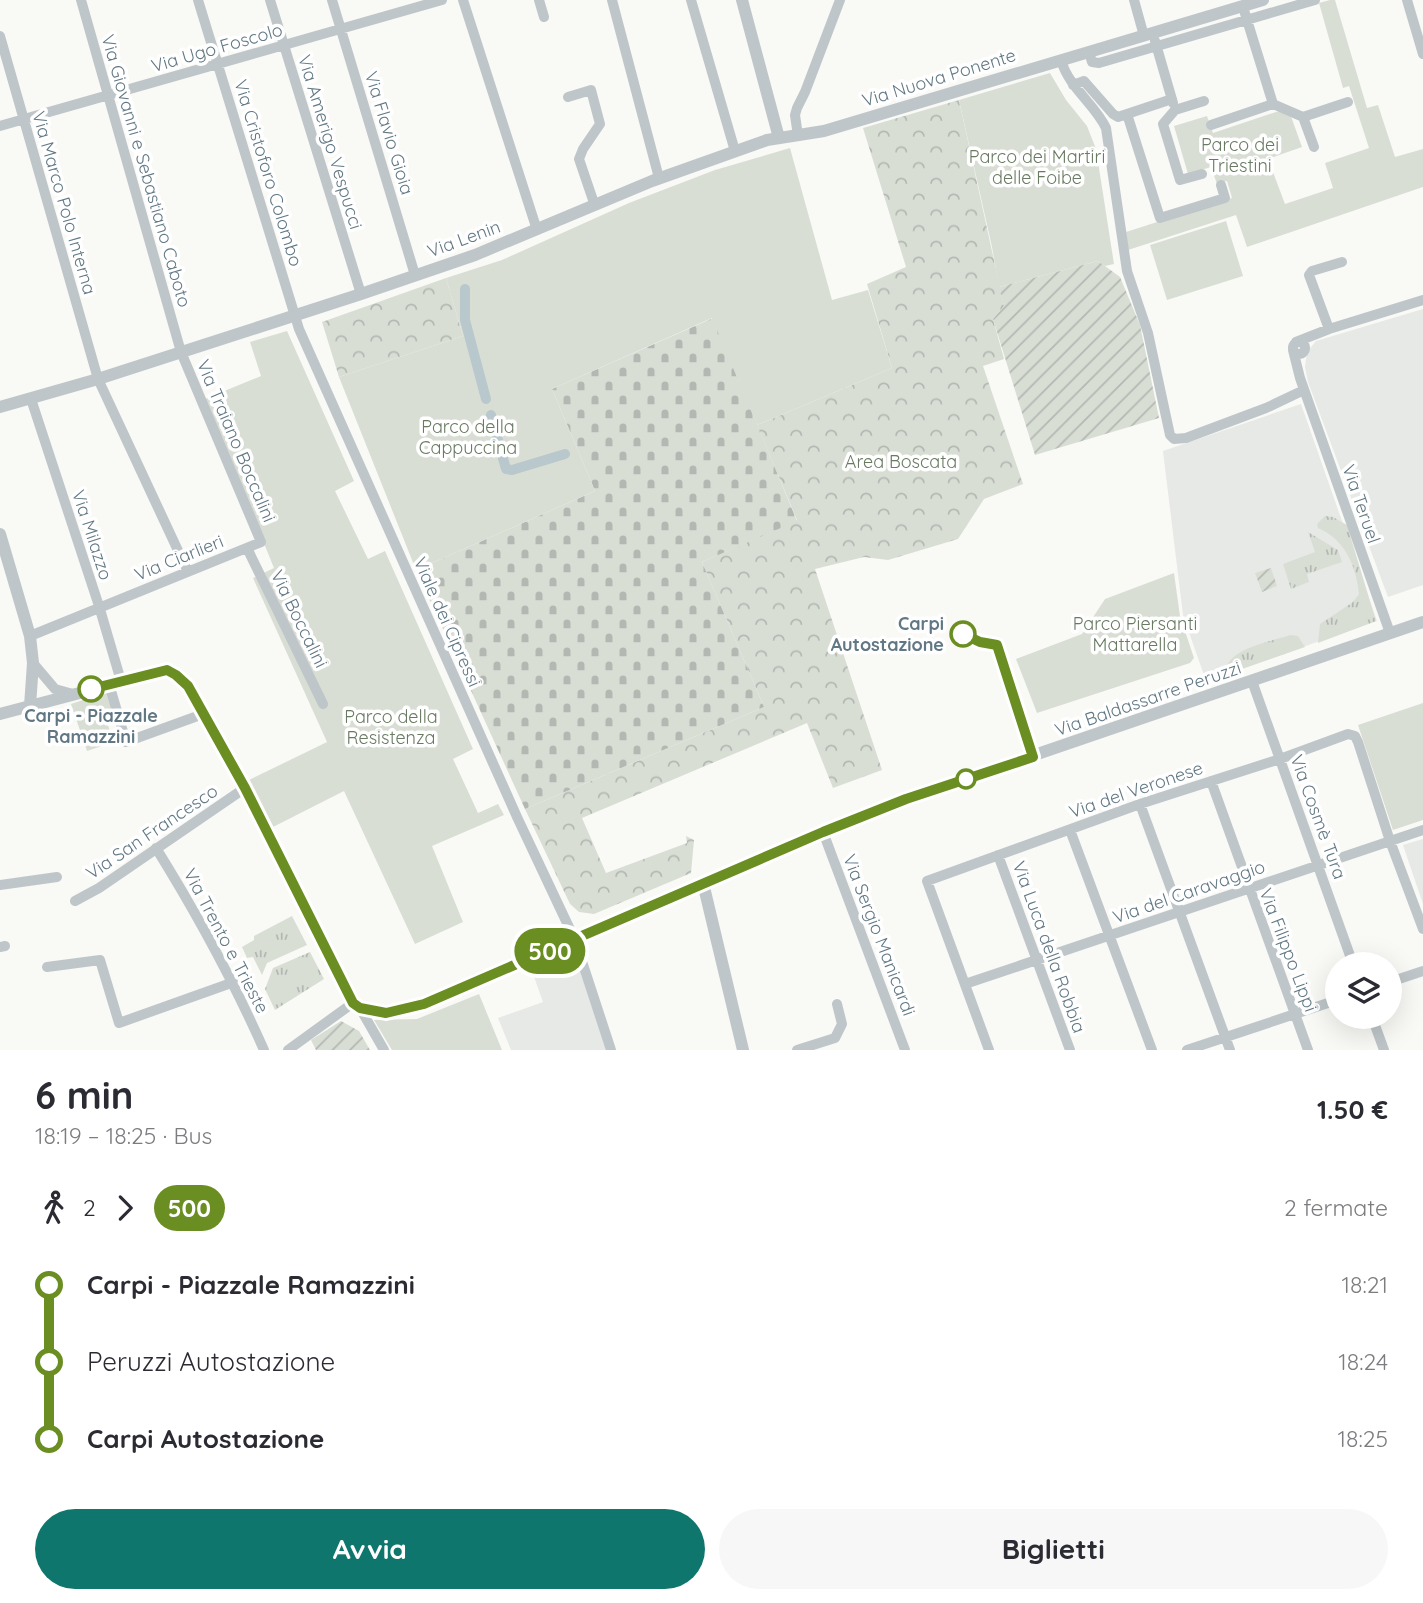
<!DOCTYPE html>
<html lang="it">
<meta charset="utf-8">
<style>
:root{--surface:#fff;--page:#f7f7f7;--text:#2b2b33;--muted:#7c7c81;--accent:#0f766e}
body{margin:0;font-family:Quicksand,sans-serif;background:var(--page);color:var(--text);height:100vh;display:flex;flex-direction:column;font-size:26px;white-space:nowrap}
*{box-sizing:border-box;margin:0}
p{font-size:23px;color:var(--muted)}
.icon{flex:none;width:38px;height:38px;fill:none;stroke:currentColor;stroke-width:2;stroke-linecap:round;stroke-linejoin:round}
.map{position:relative;height:1050px;overflow:hidden}
.sheet{display:flex;flex-direction:column;background:var(--surface);flex:1}
.sheet>*{flex:none}
.badge{padding:0 14px;border-radius:23px;font-size:24px;line-height:46px}
.controls{position:absolute;left:1325px;top:952px;display:grid;gap:14px}
.controls a{display:grid;place-items:center;width:77px;height:77px;border-radius:50%;background:var(--surface);box-shadow:0 7px 28px #0002;font-size:35px}
.map>.badge{position:absolute;translate:-50% -50%;box-shadow:0 0 0 4px #fff}
.legs{display:flex;align-items:center;gap:10px;height:77px;padding:0 35px;font-size:23px}
.legs p{margin-inline-start:auto}
.overview{display:flex;align-items:center;justify-content:space-between;height:119px;padding:0 35px}
h1{font-size:38px;font-weight:800;line-height:52px}
.button{display:flex;gap:14px;margin-top:auto;padding:14px 35px}
.button a{flex:1;height:80px;border-radius:42px;background:var(--accent);color:#fff;font-size:28px;font-weight:800;line-height:80px;text-align:center}
.button a+a{background:var(--page);color:var(--text)}
ul{padding:0 35px;list-style:none}
li{display:flex;align-items:center;gap:24px;height:77px;font-size:26px}
li i{display:grid;place-items:center;width:10px;height:100%;margin:0 9px;background:currentColor}
li i::after{content:'';width:18px;height:18px;margin:-9px;border:5px solid;border-radius:50%;background:var(--surface)}
li p{margin-inline-start:auto}
li:first-child i{background:linear-gradient(#0000 50%,currentColor 0)}
li:last-child i{background:linear-gradient(currentColor 50%,#0000 0)}
.map>svg:first-child{display:block}
.built{fill:#e7e9e7}
.grass{fill:url(#grass-tufts)}
.forest{fill:url(#forest-crowns)}
.cemetery{fill:url(#cemetery-stones)}
.park{fill:#d9ded5}
.garden{fill:url(#garden-furrows)}
.lines{fill:none;stroke-linecap:round;stroke-linejoin:round}
.canal{stroke:#b8c8cc;stroke-width:10}
.minor{stroke:#bfc6c9;stroke-width:10}
.tertiary{stroke:#bfc6c9;stroke-width:12}
.line-1-casing{stroke:#fff;stroke-width:16}
.line-1{stroke:#6b8e23;stroke-width:10}
.stop-1-dot{fill:#fff;stroke:#6b8e23;stroke-width:3.5}
.labels{text-anchor:middle;stroke-width:7;stroke-linejoin:round;paint-order:stroke}
.street-label{font-size:18px;fill:#617884;stroke:#fff}
.park-label{font-size:18px;fill:#687a61;stroke:#fff}
.stop-label{font-size:18px;font-weight:bold;fill:#617884;stroke:#fff;text-anchor:end}
</style>
<div class="map">
<svg width="1423" height="1050" viewBox="0 0 1423 1050">
<defs>
<pattern id="grass-tufts" width="24" height="20" patternUnits="userSpaceOnUse" patternTransform="scale(1.75)"><rect width="24" height="20" fill="#d9ded5"/><path d="M3 7l-1-3M5 7V3M7 7l1-3M15 17l-1-3M17 17v-4M19 17l1-3" fill="none" stroke="#b3b9b2"/></pattern>
<pattern id="forest-crowns" width="20" height="18" patternUnits="userSpaceOnUse" patternTransform="scale(1.75)"><rect width="20" height="18" fill="#d9ded5"/><path d="M2 6a3 3 0 1 1 6 0M12 15a3 3 0 1 1 6 0" fill="none" stroke="#b3b9b2"/></pattern>
<pattern id="cemetery-stones" width="16" height="16" patternUnits="userSpaceOnUse" patternTransform="scale(1.75)"><rect width="16" height="16" fill="#d9ded5"/><path d="M2 7V4a2 2 0 0 1 4 0v3zM10 15v-3a2 2 0 0 1 4 0v3z" fill="#b3b9b2"/></pattern>
<pattern id="garden-furrows" width="10" height="10" patternUnits="userSpaceOnUse" patternTransform="scale(1.75)"><rect width="10" height="10" fill="#d9ded5"/><path d="M-1 1l2-2M0 10L10 0M9 11l2-2" fill="none" stroke="#b3b9b2"/></pattern>
</defs>
<rect width="100%" height="100%" fill="#f9f9f6"/>
<path class="built" d="M1423,309V585L1388,597L1308,382L1305,367L1307,352L1316,341Z
M1301,404L1377,621L1206,681L1183,615L1163,451Z
M1423,839V904L1403,845Z
M566,958L578,964L606,1050H511L498,1018L543,1002L532,971Z"/>
<path class="grass" d="M1325,516L1333,517L1347,525L1376,621L1318,643L1320,624L1353,602L1359,594C1356,565 1345,540 1318,528L1317,524Z
M1308,532L1338,550L1342,562L1307,574L1309,582L1291,589L1283,564L1315,552Z
M1290,635L1298,636L1305,647L1225,675C1224,649 1270,642 1290,635Z
M292,916L307,945L267,963L262,975L253,957L247,958L242,947L254,940V936Z
M310,952L324,979L275,1010L265,989L273,968Z"/>
<path class="forest" d="M959,100L1004,306L993,319L1004,359L983,366L1023,484L984,499L958,539L888,560L864,557L815,569L882,770L833,788L807,723L582,818L606,873L687,843L686,836L694,840L691,873L594,914L579,912L570,904L525,809L764,707L702,562L797,520L757,425L892,368L867,284L906,267L863,128Z
M446,278L463,336L339,377L322,322Z"/>
<path class="cemetery" d="M713,318L797,521L702,562L764,707L525,809L416,570L595,491L552,389Z"/>
<path class="park" d="M1330,0H1335L1367,108L1378,105L1395,157L1423,149V187L1247,247L1236,215L1128,250L1126,232L1232,198L1227,181L1217,184L1211,167L1188,174L1174,126L1207,116L1213,133L1288,108L1302,147L1268,159L1285,204L1333,188L1325,163L1369,148L1349,86L1343,88L1319,3Z
M1050,73L1066,100L1087,126L1096,149L1114,264L1105,266L1098,261L999,287L992,247L959,100Z
M790,148L832,300L868,290L892,368L757,425L712,318L552,389L595,491L416,570L339,377L463,336L446,278L502,260L629,203L715,170Z
M1226,221L1243,276L1167,300L1150,245Z
M287,331L354,481L335,491L368,559L385,551L473,749L453,759L478,813L498,804L504,815L432,846L463,922L415,944L344,791L271,828L247,781L327,742L253,578L274,568L205,399L261,376L250,342Z
M1174,573L1180,616L1194,658L1190,663L1037,713L1016,659L1082,634L1105,599Z
M107,692L114,714L105,717L114,742L87,751L71,704Z
M1423,703V820L1393,830L1358,725Z
M479,994L502,1050H392L374,1020L417,1019Z"/>
<path class="garden" d="M1098,261L1120,277L1140,325L1159,418L1035,455L993,319L1004,306L999,287Z
M1271,568L1277,586L1262,592L1255,573Z
M341,1021L359,1031L370,1050H316L311,1040Z"/>
<g class="lines">
<path class="canal" d="M465,289V320L486,399
M491,415L506,469L512,470L565,454"/>
<path class="minor" d="M198,0L299,329L517,817L575,940L611,1050
M270,0L361,294
M332,0L415,275
M463,0L537,230
M539,0L544,17
M612,0L659,178
M691,0L735,151
M1134,0L1144,36
M1407,0L1423,54
M1243,7L1273,104L1303,117L1348,102
M0,36L98,379L188,572
M1155,41L1173,103
M1089,52L1092,62L1099,63L1315,0
M1061,60C1069,88 1094,103 1106,128L1127,271L1148,333L1170,435L1174,439L1186,438L1266,408L1304,390
M1073,85L1084,81L1113,114L1118,117L1127,114
M568,97L591,90L600,124L583,149L579,159L594,203
M1172,99L1127,114L1160,218L1225,198L1221,185
M1303,117L1314,147
M1211,125L1273,104
M0,126L442,0
M798,136L795,115L797,108L805,92L840,0
M1202,174L1180,180L1163,124L1175,110L1204,101
M1329,329L1309,275L1312,271L1342,262
M1296,342L1329,329L1423,300
M1293 348a6 6 0 1 1 12 0a6 6 0 1 1-12 0Z
M1293,350L1300,378L1390,633
M31,399L99,606L121,681
M247,548L323,704
M30,636L261,542L181,352L81,0
M33,663L55,689L73,694
M1252,681L1353,964
M109,684L126,742L203,714
M1211,781L1308,1050
M1140,804L1230,1050
M1070,830L1152,1050
M823,832L905,1050
M156,848C197,914 233,980 264,1050
M998,855L1070,1050
M0,885L57,877
M75,901L99,888L245,788
M0,947L5,946
M47,967L100,960L119,1023L234,982
M1390,982L1423,971
M965,984L1423,830
M360,1008L384,1050
M1372,1017L1384,1050
M288,1050L353,1003
M797,1050L835,1038L842,1024L837,1004
M989,1050L927,881L1140,804L1280,759L1348,734L1355,736L1358,742L1390,841L1423,929
M1187,1050L1337,1000"/>
<path class="tertiary" d="M742,0L779,138
M0,407L98,379L361,294L475,255L652,181L767,140L824,131L1263,0
M0,534L30,636L33,663L30,706
M0,714L167,670L176,675L188,686L245,788L353,1003C374,1018 400,1010 424,1004L823,832L906,799L1423,622
M703,883L743,1050"/>
</g>
<g class="lines">
<defs>
<path id="line-1" d="M91,689L167,670L176,675L188,686L245,788L353,1003L360,1008L386,1013L424,1004L823,832L906,799L1033,757L997,645L980,642L963,634"/>
</defs>
<use href="#line-1" class="line-1-casing"/>
<use href="#line-1" class="line-1"/>
</g>
<g class="stop-1-dot">
<circle cx="963" cy="634" r="12"/>
<circle cx="91" cy="689" r="12"/>
<circle cx="966" cy="779" r="9"/>
</g>
<g class="labels">
<g class="street-label">
<text transform="translate(217 48) rotate(-16)" y="6">Via Ugo Foscolo</text>
<text transform="translate(939 78) rotate(-17)" y="6">Via Nuova Ponente</text>
<text transform="translate(389 133) rotate(73)" y="6">Via Flavio Gioia</text>
<text transform="translate(330 142) rotate(73)" y="6">Via Amerigo Vespucci</text>
<text transform="translate(146 171) rotate(74)" y="6">Via Giovanni e Sebastiano Caboto</text>
<text transform="translate(268 173) rotate(73)" y="6">Via Cristoforo Colombo</text>
<text transform="translate(64 203) rotate(74)" y="6">Via Marco Polo Interna</text>
<text transform="translate(464 239) rotate(-20)" y="6">Via Lenin</text>
<text transform="translate(236 441) rotate(67)" y="6">Via Traiano Boccalini</text>
<text transform="translate(1361 504) rotate(71)" y="6">Via Teruel</text>
<text transform="translate(92 535) rotate(72)" y="6">Via Milazzo</text>
<text transform="translate(179 558) rotate(-22)" y="6">Via Ciarlieri</text>
<text transform="translate(299 619) rotate(64)" y="6">Via Boccalini</text>
<text transform="translate(447 622) rotate(66)" y="6">Viale dei Cipressi</text>
<text transform="translate(1148 699) rotate(-19)" y="6">Via Baldassarre Peruzzi</text>
<text transform="translate(1136 790) rotate(-19)" y="6">Via del Veronese</text>
<text transform="translate(1318 817) rotate(70)" y="6">Via Cosmè Tura</text>
<text transform="translate(152 832) rotate(-34)" y="6">Via San Francesco</text>
<text transform="translate(1189 892) rotate(-19)" y="6">Via del Caravaggio</text>
<text transform="translate(879 935) rotate(69)" y="6">Via Sergio Manicardi</text>
<text transform="translate(226 941) rotate(62)" y="6">Via Trento e Trieste</text>
<text transform="translate(1049 947) rotate(70)" y="6">Via Luca della Robbia</text>
<text transform="translate(1288 950) rotate(69)" y="6">Via Filippo Lippi</text>
</g>
<g class="park-label">
<text x="1240" y="151">Parco dei<tspan x="1240" dy="21">Triestini</tspan></text>
<text x="1037" y="163">Parco dei Martiri<tspan x="1037" dy="21">delle Foibe</tspan></text>
<text x="468" y="433">Parco della<tspan x="468" dy="21">Cappuccina</tspan></text>
<text x="901" y="468">Area Boscata</text>
<text x="1135" y="630">Parco Piersanti<tspan x="1135" dy="21">Mattarella</tspan></text>
<text x="391" y="723">Parco della<tspan x="391" dy="21">Resistenza</tspan></text>
</g>
<g class="stop-label">
<text x="944" y="630">Carpi<tspan x="944" dy="21">Autostazione</tspan></text>
<text x="91" y="722" text-anchor="middle">Carpi - Piazzale<tspan x="91" dy="21">Ramazzini</tspan></text>
</g>
</g>
</svg>
<div class="controls">
<a><svg class="icon" aria-label="layers" viewBox="0 0 24 24"><path d="M12 4l9 5-9 5-9-5zM3 14l9 5 9-5"/></svg></a>
</div>
<b class="badge" style="left:550px;top:951px;background:#6b8e23;color:#fff">500</b>
</div>
<section class="sheet">
<div class="overview"><div><h1>6 min</h1><p>18:19 – 18:25 · Bus</p></div><b>1.50 €</b></div>
<div class="legs"><svg class="icon" aria-label="walk" viewBox="0 0 24 24"><circle cx="13" cy="4" r="2"/><path d="M13 8l-2 6 4 7M11 14l-3 7M7 12l3-4h3l4 4"/></svg>2<svg class="icon" aria-label="forward" viewBox="0 0 24 24"><path d="M9 5l7 7-7 7"/></svg><b class="badge" style="background:#6b8e23;color:#fff">500</b><p>2 fermate</p></div>
<ul>
<li><i style="color:#6b8e23"></i><b>Carpi - Piazzale Ramazzini</b><p>18:21</p></li>
<li><i style="color:#6b8e23"></i><span>Peruzzi Autostazione</span><p>18:24</p></li>
<li><i style="color:#6b8e23"></i><b>Carpi Autostazione</b><p>18:25</p></li>
</ul>
<div class="button"><a>Avvia</a><a>Biglietti</a></div>
</section>
